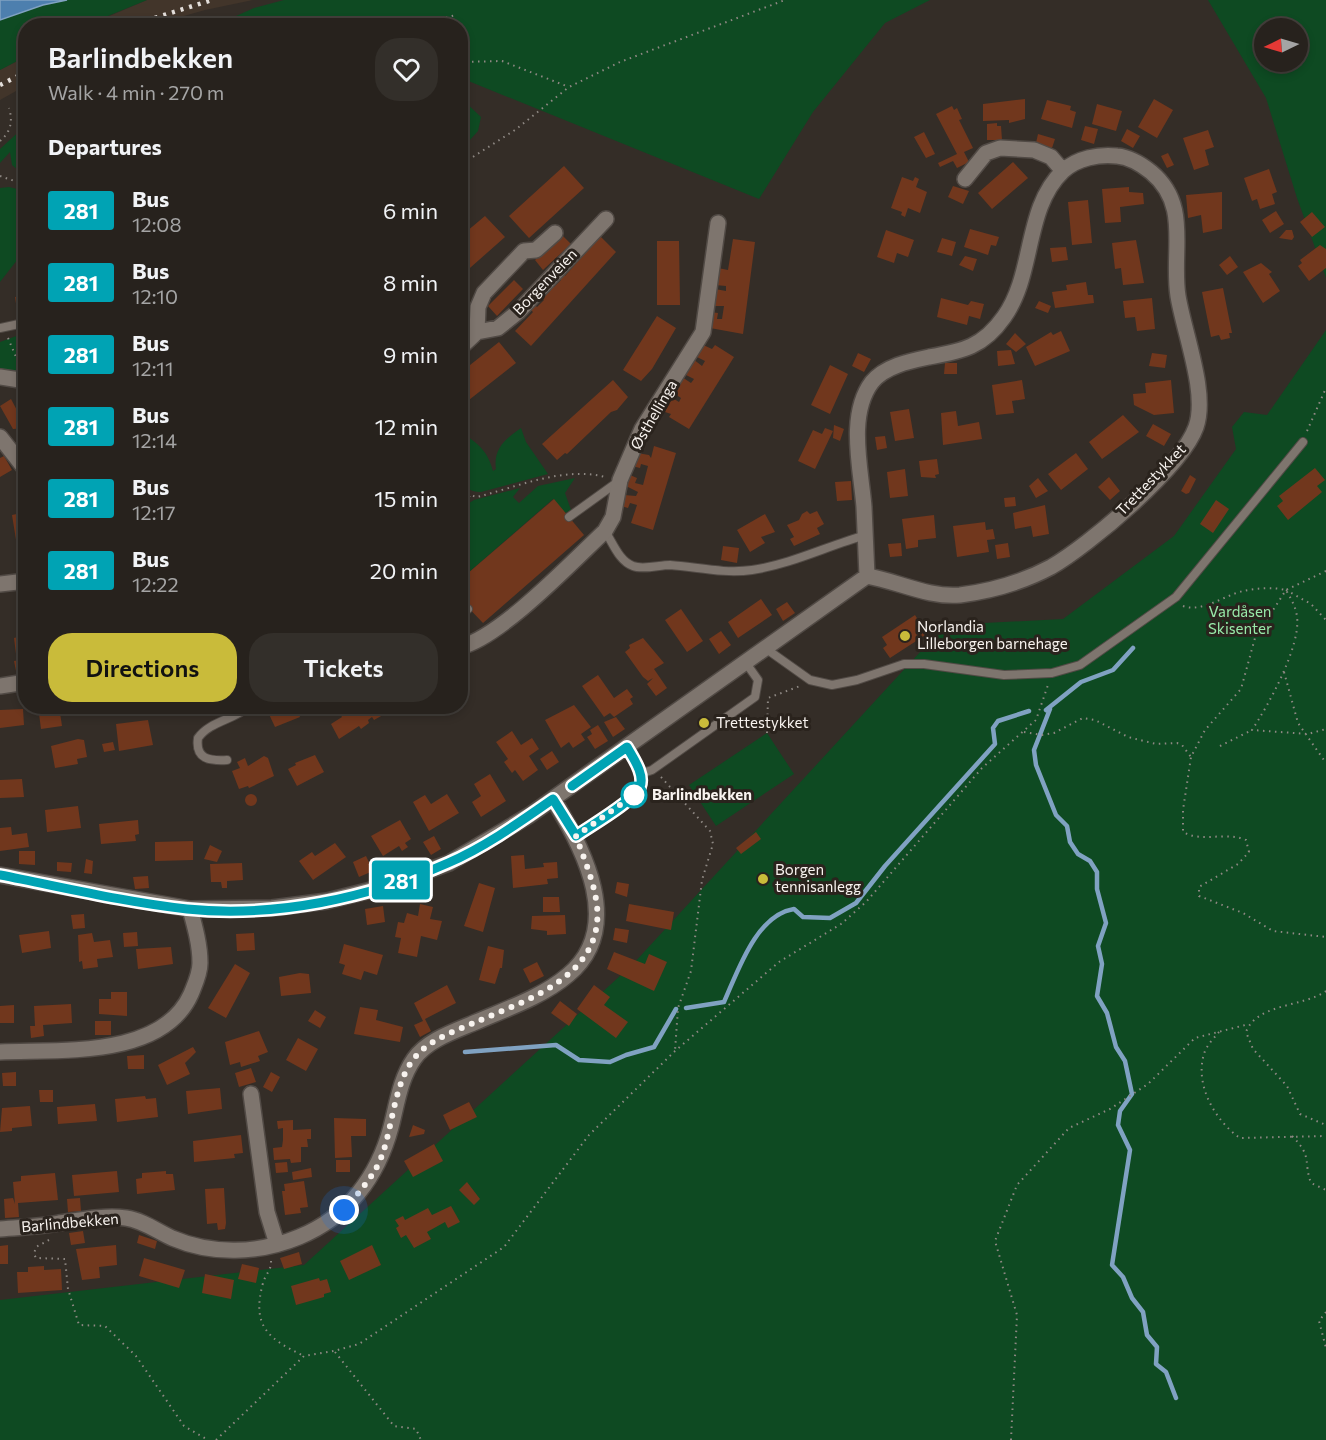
<!DOCTYPE html>
<meta charset="utf-8">
<style>
:root{--surface:#27221d;--page:#332f2a;--text:#f1f3f6;--muted:#a4a4a4;--line:#433f3b;--accent:#c9bb3a}
body{margin:0;font-family:Commissioner,sans-serif;background:var(--page);color:var(--text);height:100vh;display:flex;flex-direction:column;font-size:22px;white-space:nowrap}
*{box-sizing:border-box;margin:0}
p{font-size:20px;color:var(--muted)}
.icon{flex:none;width:33px;height:33px;fill:none;stroke:currentColor;stroke-width:2;stroke-linecap:round;stroke-linejoin:round}
.map{position:relative;flex:1;overflow:hidden}
.details{position:absolute;left:18px;top:18px;width:450px;height:696px;display:flex;flex-direction:column;background:var(--surface);border-radius:24px;box-shadow:0 3px 9px #0003,0 0 0 2px var(--line)}
.details>*{flex:none}
.badge{padding:0 12px;border-radius:4px;font-size:21px;line-height:39px}
.needle{width:39px;rotate:265deg}
.fabs{position:absolute;left:1254px;top:18px;display:grid;gap:12px}
.fabs a{display:grid;place-items:center;width:54px;height:54px;border-radius:50%;background:var(--surface);box-shadow:0 3px 9px #0003,0 0 0 2px var(--line);font-size:30px}
.you{position:absolute;width:30px;height:30px;margin:-15px;border:4px solid #fff;border-radius:50%;background:#1a73e8;box-shadow:0 0 0 9px #1a73e833}
.map>.badge{position:absolute;translate:-50% -50%;box-shadow:0 0 0 3px #fff}
h2{padding:0 30px;font-size:22px;line-height:54px}
.round{display:grid;place-items:center;flex:none;width:63px;height:63px;border-radius:24px;background:var(--page)}
.summary{display:flex;align-items:center;justify-content:space-between;height:102px;padding:0 30px}
h1{font-size:28px;font-weight:600;line-height:45px}
.button{display:flex;gap:12px;margin-top:auto;padding:12px 30px}
.button a{flex:1;height:69px;border-radius:24px;background:var(--accent);color:#111;font-size:24px;font-weight:600;line-height:69px;text-align:center}
.button a+a{background:var(--page);color:var(--text)}
ul{padding:0;list-style:none}
li{display:flex;align-items:center;gap:18px;height:72px;padding:0 30px}
li div{flex:1}
li b{display:block;font-size:22px}
li em{font-style:normal}
li .badge{min-width:66px;font-weight:700;text-align:center}
.map>svg:first-child{display:block}
.built{fill:#42352a}
.green{fill:#0e4a22;fill-rule:evenodd}
.water{fill:#4d7fae;stroke:#80a2c2;stroke-width:1.5}
.lines{fill:none;stroke-linecap:round;stroke-linejoin:round}
.stream{stroke:#80a2c2;stroke-width:4.5}
.building{fill:#71371d}
.lane-casing{stroke:#514a45;stroke-width:10}
.street-casing{stroke:#514a45;stroke-width:18}
.path{stroke:#8e8883;stroke-width:2;stroke-dasharray:1.5 4.5;stroke-linecap:butt}
.lane{stroke:#7e756e;stroke-width:8}
.street{stroke:#7e756e;stroke-width:15}
.rail{stroke:#e3deda;stroke-width:4.5;stroke-dasharray:3 6;stroke-linecap:butt}
.line-casing{stroke:#fff;stroke-width:14}
.line{stroke:#00a3b4;stroke-width:9}
.walk{stroke:#f8f3ef;stroke-width:6;stroke-dasharray:0 10.8}
.poi-dot{fill:#c9bb3a;stroke:#2a231d;stroke-width:2}
.stop-dot{fill:#fff;stroke:#00a3b4;stroke-width:3}
.labels{text-anchor:middle;stroke-width:6;stroke-linejoin:round;paint-order:stroke}
.street-label{font-size:15px;fill:#f8f3ef;stroke:#2a231d}
.park-label{font-size:15px;fill:#98eaa9;stroke:#2a231d}
.poi-label{font-size:15px;fill:#f8f3ef;stroke:#2a231d;text-anchor:start}
.stop-label{font-size:15px;font-weight:bold;fill:#f8f3ef;stroke:#2a231d;text-anchor:start}
</style>
<div class="map">
<svg width="1326" height="1440" viewBox="0 0 1326 1440">
<rect width="100%" height="100%" fill="#342d27"/>
<path class="built" d="M147,0H253L205,10L152,25L86,26Z
M25,57V86L0,100V70Z"/>
<path class="green" d="M67,0H147L86,25L26,26L25,57L0,70V20L43,5Z
M284,0H930L885,23L813,112L759,199L461,78L460,26H323L311,22L304,26L216,25L254,8Z
M1208,0H1326V278L1297,198L1266,98ZM1264,28H1298V62H1264Z
M462,99L481,117L478,131L461,150Z
M25,113V176L12,165L10,152L0,163V149L24,127Z
M9,187L25,191V250L0,282V188Z
M1326,330V1440H0V1300L304,1265L633,964L945,625L1063,619L1174,536L1236,449L1232,427L1244,412L1267,415Z
M19,335L23,357H16L25,362V375L0,371V342Z
M521,428L526,442L548,474L481,492C452,493 460,453 461,433C479,443 488,452 493,471L496,469C493,449 505,439 521,428Z
M575,478L565,493L571,510L565,513L553,499L461,579V508L474,500L520,488L513,497L519,503L538,486Z
M767,733L794,774L716,826L689,785Z"/>
<path class="water" d="M0,0H67L43,5L0,20Z"/>
<g class="lines">
<path class="stream" d="M1050,709L1034,750L1036,765L1056,815L1067,826L1070,842L1078,854L1090,861L1097,872V889L1106,923L1098,946L1102,964L1097,996L1107,1013L1116,1047L1125,1061L1132,1094L1120,1111L1118,1125L1130,1150L1112,1265L1123,1277L1132,1298L1143,1312L1147,1335L1157,1347L1156,1364L1166,1372L1176,1398
M1046,710L1081,682L1113,670L1133,648
M686,1008L724,1002C738,971 756,915 794,909L803,917L830,918L856,903L885,866L995,744L993,728L998,721L1029,711
M465,1052L556,1045L579,1060L610,1062L626,1055L654,1047L676,1009"/>
</g>
<path class="building" d="M1025,99V119L1009,123V120L983,121V104Z
M1154,99L1173,110L1157,138L1138,127Z
M1047,100L1071,106L1070,110L1076,112L1072,128L1041,119Z
M1097,104L1122,111L1116,131L1092,124Z
M952,106L954,110L957,108L962,119L959,120L973,148L964,152L969,162L957,168L953,161L940,167L938,163L957,154L936,114Z
M997,123V126H1001L1002,140H987V124Z
M1085,126L1098,129L1094,144L1081,140Z
M1127,129L1140,136L1133,148L1121,141Z
M1208,130L1214,147L1205,150L1209,165L1194,170L1183,138Z
M924,132L935,154L926,158L914,137Z
M1038,134L1055,139L1052,148L1036,143Z
M1168,153L1174,165L1167,168L1161,156Z
M1013,162L1028,178L992,209L978,193Z
M564,166L584,188L529,238L509,216Z
M1269,169L1277,192L1272,194L1275,204L1260,209L1257,199L1252,201L1244,178Z
M902,177L913,181L915,177L919,179L916,187L927,192L920,213L908,208L905,217L901,215L902,212L891,208Z
M953,186L969,191L963,204L948,197Z
M1129,187V192L1143,193L1144,204L1120,207L1121,222L1105,223L1102,189Z
M1222,192V229L1203,233L1201,215L1188,218L1186,195Z
M1088,200L1092,243L1072,245L1068,202Z
M1276,211L1284,224L1270,233L1262,220Z
M1312,212L1325,227L1312,237L1300,222Z
M485,216L505,237L462,275L460,237Z
M970,229L999,237L996,246L991,245L988,255L964,247Z
M886,230L914,240L908,257L897,253L894,263L877,257Z
M1286,230H1292L1294,237L1292,240L1279,238Z
M562,235L571,244L543,270L535,260Z
M600,236L616,252L531,346L515,331L533,312L530,309L535,305L537,307L544,300L542,299L550,291L547,288L551,284L554,287L561,280L558,277L562,273L565,276Z
M942,238L956,242L952,256L937,252Z
M733,239L755,242L743,334L710,328V312L718,313L717,319H722L724,306H712L715,289L726,291V286L715,285L718,268L728,270Z
M1136,240L1144,283L1123,285L1121,268L1115,269L1112,243Z
M657,241H679L680,305H657Z
M1320,245L1326,249V268L1309,281L1298,266L1302,263L1300,260Z
M1066,247L1068,260L1052,262L1050,248Z
M965,256L977,259L973,271L959,265Z
M1230,256L1238,267L1227,275L1219,265Z
M1261,263L1272,272L1269,274L1280,291L1263,303L1243,272Z
M514,280L523,289L497,316L488,306Z
M1086,282L1088,295H1093L1094,303L1055,308L1052,292L1067,290L1066,285Z
M1223,288L1232,333H1229L1230,338L1221,340L1219,335L1211,337L1202,292Z
M26,295V343H22L15,297Z
M941,298L968,305L971,301L984,304L980,319L969,316L967,325L937,317Z
M1152,298L1155,329L1137,331L1135,317L1125,318L1123,301Z
M1039,301L1051,306L1048,313L1035,308Z
M657,316L676,328L652,369L641,381L623,370Z
M1061,331L1070,351L1035,366L1026,347L1051,332L1053,335Z
M1015,333L1026,344L1016,352L1006,344Z
M499,342L516,363L460,407V373Z
M701,344L712,349L715,345L734,357L689,429L669,417L671,414L662,411L671,397L679,402L681,398L672,392L682,377L691,383L694,379L684,374L693,359L702,366L705,361L695,356Z
M1011,350L1015,364L998,366L997,351Z
M858,353L871,359L864,372L852,366Z
M1152,353L1167,355L1165,368L1149,366Z
M945,363H957V374H944Z
M830,365L848,374L830,414L811,405Z
M613,380L628,397L617,410L611,412L567,454L565,453L557,460L542,444Z
M1022,380L1025,399L1012,401L1014,413L996,415L992,385Z
M1171,380L1174,413L1154,415L1134,405L1133,394L1146,393L1145,383Z
M11,399L20,416L26,415V428L13,429L0,406Z
M909,409L914,438L895,441L890,412Z
M956,411L958,426L979,422L982,439L943,445L941,413Z
M1123,415L1139,432L1102,459L1089,442Z
M1153,424L1171,434L1164,446L1146,436Z
M834,425L844,429L840,441L833,438Z
M825,428L833,431L815,469L798,461L813,430L822,434Z
M885,436L887,448L877,450L875,437Z
M654,446L676,453L653,530L631,523L637,505L630,503L628,508L621,506L624,495L636,496L638,492L626,486L630,475L637,478L635,483L643,485L648,466L641,464L640,468L632,466L637,453L649,455L651,458Z
M1076,453L1088,469L1061,490L1048,474Z
M4,456L12,470L0,477V458Z
M937,459L939,474L935,475L936,478L921,477L919,461Z
M1315,468L1325,480L1317,486L1322,492L1288,520L1277,506L1283,501L1279,496Z
M905,469L908,496L890,498L887,472Z
M1190,475L1196,479L1189,493L1186,494L1181,491Z
M1109,477L1120,491L1110,500L1098,487Z
M1038,478L1048,491L1036,498L1029,486Z
M851,481L852,500L837,501L835,482Z
M1015,497L1016,506L1005,507L1004,498Z
M554,499L584,535L483,623L460,599V580Z
M1216,500L1229,509L1213,533L1200,524Z
M1045,505L1049,534L1033,537L1031,526L1015,529L1013,513Z
M807,511L810,514L817,511L824,524L817,528L820,534L794,546L790,539L794,537L787,525L799,520L802,514Z
M26,512V537L22,545L17,546L12,515Z
M765,514L775,532L761,537L765,543L750,552L737,530Z
M934,515L936,538L918,540V547L906,549L902,519Z
M985,522L986,530L993,529L995,539L987,540L989,552L957,557L953,526Z
M901,543L902,556L890,557L888,544Z
M1008,543L1010,557L997,559L995,545Z
M723,546L739,548L737,563L721,560Z
M761,599L772,615L738,638L728,622Z
M787,602L795,613L783,621L776,609Z
M681,609L703,641L687,652L665,620Z
M915,615L927,634L890,658L883,648L887,645L882,637Z
M26,617V653L16,654L14,638L18,637L16,619Z
M721,631L731,645L719,654L709,639Z
M643,638L664,663L654,669L667,688L656,696L647,684L653,678L648,681L643,677L625,652L630,648L629,645Z
M26,659V669L16,671L14,661Z
M598,675L614,698L627,689L633,697L630,699L633,704L614,717L610,713L604,717L582,686Z
M574,705L591,727L581,734L585,740L573,748L569,742L561,748L545,720Z
M38,706H59L62,726L41,729Z
M275,706H296L300,717L275,727L267,710Z
M335,706H389L381,712L383,715L374,720L372,717L368,720L369,723L361,729L359,726L339,739L331,724L342,717Z
M23,709L24,725L0,728V710Z
M616,717L625,729L613,737L604,722Z
M148,720L153,745L119,751L116,724Z
M598,725L608,741L595,749L587,737L592,734L590,730Z
M512,731L521,745L532,738L539,749L529,756L538,770L523,781L515,770L512,773L504,762L508,759L496,742Z
M78,739L84,740L87,757L77,759L78,764L55,768L51,746Z
M113,742L115,750L104,752L102,744Z
M552,751L559,762L547,770L540,759Z
M315,755L324,772L297,786L288,769L296,765L295,763Z
M264,756L268,758L274,776L249,788L248,786L239,789L232,771L240,768L237,762L245,758L248,766Z
M490,774L506,801L481,817L472,802L481,796L474,784Z
M22,779L24,797L0,798V780Z
M447,794L459,813L429,831L413,802L425,795L431,804Z
M245 800a6 6 0 1 1 12 0a6 6 0 1 1-12 0Z
M78,806L81,828L47,832L45,810Z
M138,820L139,834L135,835L136,841L101,844L99,824Z
M400,820L411,839L405,843L408,847L402,851L399,846L383,856L371,836Z
M11,827L12,835L27,833L29,847L0,851V828Z
M756,832L761,839L741,854L736,848Z
M434,836L441,849L431,855L423,842Z
M193,841V860L155,861V842Z
M335,843L346,857L313,880L299,861L312,852L315,856Z
M210,845L222,851L217,862L204,859Z
M19,851H35V865L19,864Z
M524,855L525,869L544,867L543,863L557,862L558,878L547,879L548,884L513,888L511,856Z
M366,856L373,871L359,877L353,862Z
M86,859L93,861L92,874L84,873Z
M57,862L72,863L71,872L57,871Z
M242,863L243,880L227,881V888H222L221,882H211L210,864Z
M148,876L149,888L135,889L133,877Z
M617,882L629,884L627,897L615,893Z
M479,883L495,888L483,932L464,926Z
M543,897H559L560,912H543Z
M420,904L433,907L430,919L442,921L437,940L421,936L417,957L398,953L401,938L395,937L398,922L404,923L407,913L418,916Z
M629,904L674,912L671,930L626,921Z
M383,906L385,922L367,925L365,909Z
M84,914L85,928L73,929L71,915Z
M565,915L566,934L547,935V931L531,929L532,916Z
M615,928L629,930L627,943L613,940Z
M49,931L51,948L22,953L19,935Z
M137,932L138,946L124,947L123,933Z
M92,933L94,942L110,940L113,957L97,959L98,967L83,969L82,961L79,962L78,935Z
M254,933L255,950L237,951L236,934Z
M344,944L383,955L377,975L364,971L361,980L342,974L345,965L339,963Z
M488,946L504,950L502,968H500L495,984L479,980Z
M171,947L173,964L138,969L136,949Z
M614,952L645,964L649,954L667,962L654,991L607,969Z
M537,962L544,976L530,983L523,969Z
M235,964L250,973L226,1018L208,1008Z
M300,973L309,974L311,993L281,996L279,977Z
M447,985L456,1003L425,1019L431,1031L420,1037L414,1025L423,1021L414,1003Z
M594,985L610,997L604,1005L628,1022L616,1038L577,1009Z
M111,992H127V1016L99,1014V999H111Z
M560,1001L577,1014L569,1026L551,1013Z
M71,1004L72,1023L43,1025L44,1036L31,1038L30,1026H35L34,1006Z
M14,1005V1023H0V1006Z
M360,1007L378,1010L376,1020L403,1027L400,1042L354,1034Z
M315,1010L326,1017L320,1028L308,1021Z
M95,1021H111V1035H95Z
M259,1031L268,1052L258,1056L260,1061L241,1067L240,1062L230,1065L225,1042Z
M298,1038L318,1049L306,1071L286,1060Z
M193,1047L196,1052L185,1063L190,1074L167,1085L158,1065Z
M144,1055V1069H128L127,1056Z
M251,1068L256,1082L239,1087L235,1073Z
M16,1072V1086H3L2,1073Z
M271,1072L280,1077L272,1092L263,1087Z
M220,1088L222,1109L188,1114L186,1091Z
M39,1090H53V1102H40Z
M145,1096L146,1099L156,1098L158,1117L117,1122L115,1099Z
M469,1102L477,1117L450,1130L443,1115Z
M95,1104L97,1121L58,1124L57,1107Z
M30,1106L32,1126L12,1128V1131L0,1132L2,1108Z
M334,1118L366,1119V1136H351L352,1157L335,1158Z
M293,1120V1130L311,1129V1139H307L308,1147H301V1162L291,1163L290,1159L274,1160L273,1148L282,1147L283,1140V1128L278,1129L277,1121Z
M413,1125L425,1130L424,1134L409,1137Z
M241,1135L243,1153L234,1154L235,1158L194,1162L193,1141Z
M434,1144L443,1161L413,1177L404,1161Z
M336,1160H350V1172H336Z
M287,1162L288,1172L276,1173L275,1163Z
M311,1168L312,1177L293,1180L292,1172Z
M117,1171L119,1192L74,1196L72,1175Z
M166,1171V1174H173L175,1190L137,1194L136,1179L142,1178V1173Z
M55,1173L58,1200L18,1203L19,1217L5,1218L4,1199L13,1198L15,1204L13,1182L21,1181V1176Z
M304,1181L308,1207L300,1208L301,1213L285,1215L282,1191H285L284,1184Z
M467,1182L480,1199L474,1205L459,1190Z
M224,1188L226,1223L225,1229L218,1230L217,1223L207,1224L205,1189Z
M80,1198L81,1211L68,1212L67,1199Z
M451,1206L460,1222L448,1228L445,1222L427,1232L431,1239L414,1248L406,1235L401,1238L396,1228L399,1226L395,1220L403,1216L405,1220L428,1208L432,1215Z
M83,1231L85,1243L71,1245L69,1233Z
M139,1235L157,1241L155,1249L137,1243Z
M8,1245V1264H0V1246Z
M116,1245L117,1265L99,1267L100,1278L82,1280L76,1249Z
M372,1245L381,1265L349,1280L340,1261Z
M299,1252L302,1264L284,1269L280,1258Z
M144,1258L185,1270L179,1288L139,1276Z
M242,1264L259,1268L256,1283L238,1279Z
M44,1266V1270L61,1269L62,1290L18,1293L17,1272H28V1267Z
M205,1274L234,1280L231,1299L202,1293Z
M319,1278L320,1281L327,1279L331,1292L324,1294V1297L296,1305L291,1286Z"/>
<g class="lines">
<defs>
<path id="lane" d="M0,328L19,324
M569,517L619,481
M605,531C613,543 619,561 633,566C643,570 659,565 670,565C697,567 724,574 752,570C792,564 827,546 866,535
M460,614L468,609
M765,648L810,680L832,685L857,680L904,664H924L1004,675L1052,673L1080,665L1176,597L1303,442
M227,760C209,761 195,759 198,738C210,721 234,720 249,706
M640,774L652,770L755,697L758,680L746,663
M576,836L634,795C646,778 636,764 627,747"/>
<path id="street" d="M965,179L986,153L1000,148L1034,150L1051,157L1063,171
M477,332L478,307L484,293L524,251L536,250L555,233
M460,348L477,332L498,328L518,312L606,219
M0,377L26,381
M0,437L26,470
M0,584L26,581
M460,647C501,637 572,562 605,531L613,517L620,480L642,429L703,332L718,223
M0,686L26,682
M0,875L190,909L272,908L327,901L383,887L449,863L530,815L867,576C897,581 929,598 960,595C991,591 1023,582 1051,567C1088,546 1182,467 1196,427C1208,393 1184,333 1178,296C1171,251 1191,205 1151,172C1141,164 1129,157 1117,156C1099,154 1077,158 1063,171C1024,208 1035,274 1004,317C983,347 963,351 929,357C910,361 885,366 872,382C847,415 861,469 864,507C865,530 866,553 867,576
M0,1052C59,1049 162,1059 191,994C195,984 200,974 200,963C200,945 195,927 190,909
M251,1094L267,1212L277,1244
M0,1229C19,1227 39,1227 59,1223C80,1220 105,1215 126,1218C142,1220 157,1231 172,1238C212,1255 258,1254 299,1237C348,1217 378,1176 391,1127C397,1104 400,1079 414,1059C427,1040 455,1031 476,1022C506,1009 542,997 568,975C625,928 584,849 553,799"/>
</defs>
<use href="#lane" class="lane-casing"/>
<use href="#street" class="street-casing"/>
<path class="path" d="M431,26L436,20L456,15
M460,62L502,61L569,87
M0,141C11,132 13,121 9,108
M460,169L468,160L515,130L569,87L620,62L785,0
M0,176L26,185
M8,338L16,357L26,359
M1307,431L1326,388
M460,485L466,494L477,497C517,487 564,466 605,477
M460,504L470,496
M1326,571L1286,590L1255,638L1241,689L1205,730L1191,757L1183,810V832C1202,843 1225,831 1246,840L1249,852L1238,864L1199,887V896L1243,913L1273,931L1326,937
M1286,590L1311,604L1326,620
M1183,606C1202,613 1225,595 1243,591C1257,588 1273,587 1286,590C1291,599 1296,607 1297,617C1301,646 1268,706 1252,730L1308,734L1326,729
M1284,672L1298,723L1326,763
M1024,732L1042,735L1054,733L1083,718L1095,720L1128,737L1156,744L1177,743L1182,745L1191,757
M767,733L768,698L800,686
M1220,746L1252,730
M661,777L710,831L713,844L702,880L691,971L678,1008L675,1051
M1326,991C1304,1007 1257,1003 1246,1032L1253,1049L1287,1086L1300,1114L1326,1125
M1219,1032C1214,1038 1208,1044 1205,1051C1193,1083 1215,1121 1240,1138L1326,1136
M1292,1136C1313,1157 1303,1161 1311,1183L1326,1190
M49,1240L36,1247L34,1254L36,1258L65,1259L68,1289L79,1325L105,1326L136,1356L184,1426L208,1440
M271,1261C272,1269 265,1275 263,1283C251,1327 269,1339 304,1356
M1326,1312L1319,1321L1326,1348
M335,1352L394,1426L416,1429L421,1440
M216,1440L304,1356L334,1351L359,1344L504,1247L589,1135L675,1051L779,962L841,924L866,902L982,768L1036,720L1048,685
M1011,1440L1017,1315L995,1241L1017,1185L1069,1128L1110,1109L1148,1084L1195,1038L1249,1024"/>
<use href="#lane" class="lane"/>
<use href="#street" class="street"/>
<path class="rail" d="M129,26L212,0
M0,85L26,72"/>
</g>
<g class="lines">
<defs>
<path id="line" d="M0,875C62,887 124,902 187,909C275,918 369,898 448,863C485,847 520,822 553,799L576,836C590,826 634,801 640,787C645,774 633,758 627,747L572,786"/>
</defs>
<use href="#line" class="line-casing"/>
<use href="#line" class="line"/>
<path class="walk" d="M344,1210C358,1193 373,1178 381,1158C393,1128 394,1079 417,1055C432,1039 455,1031 476,1022C527,1000 604,976 597,906C594,881 584,859 576,836L634,795"/>
</g>
<g class="poi-dot">
<circle cx="905" cy="636" r="6"/>
<circle cx="704" cy="723" r="6"/>
<circle cx="763" cy="879" r="6"/>
</g>
<circle class="stop-dot" cx="634" cy="795" r="12"/>
<g class="labels">
<g class="street-label">
<text transform="translate(545 282) rotate(-46)" y="5">Borgenveien</text>
<text transform="translate(654 415) rotate(-60)" y="5">Østhellinga</text>
<text transform="translate(1151 480) rotate(-46)" y="5">Trettestykket</text>
<text transform="translate(70 1223) rotate(-5)" y="5">Barlindbekken</text>
</g>
<g class="park-label">
<text x="1240" y="617">Vardåsen<tspan x="1240" dy="17">Skisenter</tspan></text>
</g>
<g class="poi-label">
<text x="917" y="632">Norlandia<tspan x="917" dy="17">Lilleborgen barnehage</tspan></text>
<text x="716" y="728">Trettestykket</text>
<text x="775" y="875">Borgen<tspan x="775" dy="17">tennisanlegg</tspan></text>
</g>
<g class="stop-label">
<text x="652" y="800">Barlindbekken</text>
</g>
</g>
</svg>
<div class="fabs">
<a><svg class="needle" viewBox="-14 -14 28 28"><path d="M0-13l5 13h-10z" fill="#e53935"/><path d="M0 13l5-13h-10z" fill="#a4a4a4"/></svg></a>
</div>
<div class="you" style="left:344px;top:1210px"></div>
<b class="badge" style="left:401px;top:880px;background:#00a3b4;color:#fff">281</b>
<section class="details">
<div class="summary"><div><h1>Barlindbekken</h1><p>Walk · 4 min · 270 m</p></div><a class="round"><svg class="icon" aria-label="heart" viewBox="0 0 24 24"><path d="M12 20l-8-8c-3-5 5-10 8-4 3-6 11-1 8 4z"/></svg></a></div>
<h2>Departures</h2>
<ul>
<li><span class="badge" style="background:#00a3b4;color:#fff">281</span><div><b>Bus</b><p>12:08</p></div><em>6 min</em></li>
<li><span class="badge" style="background:#00a3b4;color:#fff">281</span><div><b>Bus</b><p>12:10</p></div><em>8 min</em></li>
<li><span class="badge" style="background:#00a3b4;color:#fff">281</span><div><b>Bus</b><p>12:11</p></div><em>9 min</em></li>
<li><span class="badge" style="background:#00a3b4;color:#fff">281</span><div><b>Bus</b><p>12:14</p></div><em>12 min</em></li>
<li><span class="badge" style="background:#00a3b4;color:#fff">281</span><div><b>Bus</b><p>12:17</p></div><em>15 min</em></li>
<li><span class="badge" style="background:#00a3b4;color:#fff">281</span><div><b>Bus</b><p>12:22</p></div><em>20 min</em></li>
</ul>
<div class="button"><a>Directions</a><a>Tickets</a></div>
</section>
</div>
